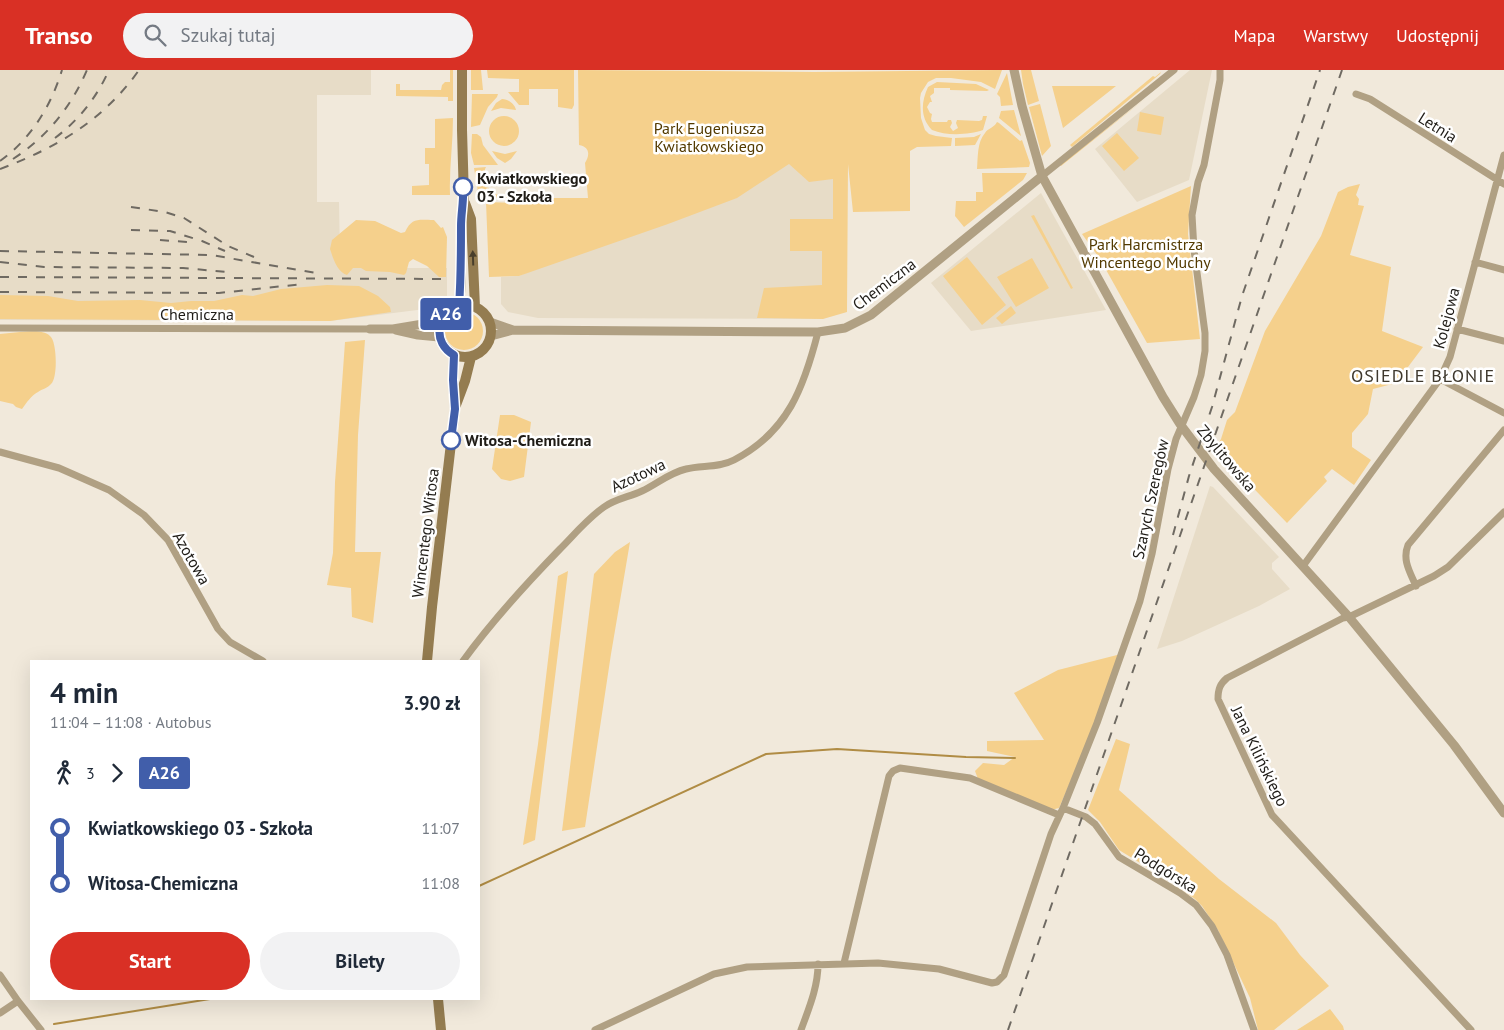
<!DOCTYPE html>
<html lang="pl">
<meta charset="utf-8">
<style>
:root{--surface:#fff;--page:#f2f2f3;--text:#1f2937;--muted:#747a83;--accent:#d93025}
body{margin:0;font-family:"PT Sans",sans-serif;background:var(--page);color:var(--text);height:100vh;display:flex;flex-direction:column;font-size:19px;white-space:nowrap}
*{box-sizing:border-box;margin:0}
p{font-size:16px;color:var(--muted)}
.icon{flex:none;width:28px;height:28px;fill:none;stroke:currentColor;stroke-width:2;stroke-linecap:round;stroke-linejoin:round}
.map{position:relative;flex:1;overflow:hidden}
.side{position:absolute;left:30px;top:590px;width:450px;height:340px;display:flex;flex-direction:column;background:var(--surface);border-radius:0px;box-shadow:0 5px 20px #0002}
.side>*{flex:none}
.badge{padding:0 10px;border-radius:4px;font-size:18px;line-height:32px}
.map>.badge{position:absolute;translate:-50% -50%;box-shadow:0 0 0 2px #fff}
.legs{display:flex;align-items:center;gap:8px;height:55px;padding:0 20px;font-size:16px}
.legs p{margin-inline-start:auto}
.overview{display:flex;align-items:center;justify-content:space-between;height:85px;padding:0 20px}
h1{font-size:28px;font-weight:700;line-height:38px}
.primary-button{display:flex;gap:10px;margin-top:auto;padding:10px 20px}
.primary-button a{flex:1;height:58px;border-radius:30px;background:var(--accent);color:#fff;font-size:20px;font-weight:700;line-height:58px;text-align:center}
.primary-button a+a{background:var(--page);color:var(--text)}
ul{padding:0 20px;list-style:none}
li{display:flex;align-items:center;gap:18px;height:55px;font-size:19px}
li i{display:grid;place-items:center;width:8px;height:100%;margin:0 6px;background:currentColor}
li i::after{content:'';width:12px;height:12px;margin:-6px;border:4px solid;border-radius:50%;background:var(--surface)}
li p{margin-inline-start:auto}
li:first-child i{background:linear-gradient(#0000 50%,currentColor 0)}
li:last-child i{background:linear-gradient(currentColor 50%,#0000 0)}
header{display:flex;align-items:center;gap:30px;box-sizing:border-box;height:70px;padding:0 25px;background:var(--accent);color:#fff}
header strong{font-size:24px}
nav{display:flex;gap:28px;margin-inline-start:auto;font-size:18px}
.search{width:350px;height:45px;background:var(--page);display:flex;align-items:center;gap:12px;box-sizing:border-box;padding:0 18px;border-radius:28px;color:var(--muted);font-size:19px}
.map>svg:first-child{display:block}
.built{fill:#e7dcc7}
.green{fill:#f5d08c}
.lines{fill:none;stroke-linecap:round;stroke-linejoin:round}
.stream{stroke:#b08c44;stroke-width:2}
.minor{stroke:#b0a083;stroke-width:7}
.tertiary{stroke:#b0a083;stroke-width:9}
.secondary{stroke:#947c50;stroke-width:10}
.rail{stroke:#6f6a62;stroke-width:2;stroke-dasharray:9 9;stroke-linecap:butt}
.oneway{fill:#483e2b}
.line-1-casing{stroke:#fff;stroke-width:11}
.line-1{stroke:#415eaa;stroke-width:8}
.stop-1-dot{fill:#fff;stroke:#415eaa;stroke-width:2.5}
.labels{text-anchor:middle;stroke-width:5;stroke-linejoin:round;paint-order:stroke}
.street-label{font-size:16px;fill:#1f1c17;stroke:#fff}
.park-label{font-size:16px;fill:#533a00;stroke:#fff}
.stop-label{font-size:16px;font-weight:bold;fill:#1f1c17;stroke:#fff;text-anchor:start}
.neighbourhood-label{font-size:18px;letter-spacing:1px;fill:#3e382d;stroke:#fff}
</style>
<header>
<strong>Transo</strong>
<div class="search"><svg class="icon" aria-label="search" viewBox="0 0 24 24"><circle cx="10" cy="10" r="6"/><path d="M15 15l6 6"/></svg>Szukaj tutaj</div>
<nav><a>Mapa</a><a>Warstwy</a><a>Udostępnij</a></nav>
</header>
<div class="map">
<svg width="1504" height="960" viewBox="0 0 1504 960">
<rect width="100%" height="100%" fill="#f1e9db"/>
<path class="built" d="M0,0H371V25H317V132H339L340,186L373,198H447V227L433,238L330,251L0,250Z
M1190,0H1212L1189,110L1137,132L1095,79Z
M810,80H848L823,249L538,248L508,242L501,234V207L519,206Z
M1041,123L1106,240L971,261L931,213Z
M1210,416L1213,417L1279,487L1272,493V499L1290,519L1259,536L1182,571L1157,579Z"/>
<path class="green" d="M450,0H453V31H448V27L396,26V14H400V20H441L442,15L445,12H450Z
M471,0H481L483,20H471Z
M487,0H574V35L572,39L558,37V19H529V35H519L508,22H519V9L488,8Z
M578,0L814,2L1002,0L995,19L981,12L951,8H936L928,12L921,23L920,28L921,48L925,60L929,64L936,66L952,68L951,76L917,77L910,81V141L853,142L848,94L847,242L823,249L757,248L764,218L822,215V181H790V149H833V109L809,112L789,94L737,128L668,154L519,206L489,207L486,132L520,133L527,128H588L585,93C590,85 590,77 579,75Z
M1021,0H1031L1039,31L1028,35L1023,14Z
M1161,2L1160,4L1072,77L1070,75L1153,6L1155,7Z
M1007,3L1013,35L1001,36L1000,27L997,24Z
M937,12L976,14L989,20L987,21L950,20V18H934V23L930,26L932,32H930L927,37L930,43L932,44L931,49L932,52H947L948,50H951L952,53L950,57L953,61L958,58L956,53L957,50L979,51L982,50L983,46H987L983,60C969,65 946,66 932,60C920,48 921,32 928,17Z
M1052,16H1116L1063,58Z
M472,24H498L497,27L488,37L480,55L471,57Z
M1146,28L1061,96L1060,95Z
M502,29C508,29 515,34 516,40L501,38L491,41L496,33Z
M1040,34L1051,76L1042,86L1029,37Z
M1014,40L1021,66L999,48L1001,41Z
M1140,42L1164,47L1161,65L1137,61Z
M489 61a15 15 0 1 1 30 0a15 15 0 1 1-30 0Z
M453,48C453,74 449,99 450,125H412V116L429,115V94H425V78H435V49Z
M997,52L999,53L1020,71L1022,70L1030,93L1029,97L977,99C978,87 977,72 985,63C988,58 994,58 997,52Z
M1117,63L1139,88L1124,101L1102,76Z
M472,64H477L481,67L483,75L498,95H474L471,83Z
M981,64L975,75L955,76V68L974,67Z
M492,81L505,84L517,81L511,89L505,93L497,88Z
M486,97L485,99V117L489,118V124L507,125L509,128H479L474,98Z
M982,103H1027L1023,110L964,157L955,146L956,131H976V122H983Z
M1360,114L1356,125L1359,129L1358,135L1364,136L1350,185L1391,197L1382,261L1423,277L1396,313L1373,319L1368,344L1352,363V377L1371,390L1354,415L1332,399L1324,407L1327,411L1287,453L1235,399L1227,393L1223,395L1213,382L1221,369L1227,350L1235,342L1265,261L1321,166L1338,122L1348,117Z
M1191,116L1188,164L1200,269L1147,273L1100,189L1082,164Z
M1034,145L1073,218L1071,219L1031,146Z
M356,150L375,151L401,163L405,162C412,147 419,150 434,150L441,158L443,157L447,167L446,207H439L427,196L413,189L409,192L406,203L404,205L390,202L366,201L361,198H353L347,205C337,202 333,188 330,179L332,170Z
M967,187L1006,235L982,255L943,206Z
M1032,188L1049,218L1016,237L997,207Z
M327,215L359,216L378,226L390,237L391,242L330,251L0,249V225L48,226L78,231L140,230L171,233L191,231H214L242,225L253,226L281,219Z
M1011,236L1016,243L1002,254L996,248Z
M445 261a19 19 0 1 1 38 0a19 19 0 1 1-38 0Z
M20,262C29,262 42,259 50,266C57,271 58,308 51,314C48,318 42,319 38,322C31,326 27,332 22,339L16,337L13,334L0,331V264Z
M365,270L358,365L355,482H381L373,553L352,547L351,518L327,515L333,483L335,412L345,272Z
M500,345H514L531,352L524,407L510,411L501,409L492,399Z
M630,472L611,584L585,757L562,761L594,504L615,482Z
M568,501L535,770L523,775L538,674L558,506Z
M1121,584L1093,659L1059,738L1051,740L978,709L975,701L983,693L1004,695L1015,687L987,681V671L1044,670L1014,623L1058,600Z
M1116,669L1130,674L1119,720L1219,809L1276,853L1300,885L1329,916L1274,960H1258L1250,928L1218,860L1202,836L1195,829L1168,810L1119,780L1100,752L1088,740Z
M1330,939L1343,956L1344,960H1297Z"/>
<g class="lines">
<path class="stream" d="M479,816L766,684L837,679L966,687L1015,688
M54,954L210,929"/>
<path class="minor" d="M1356,24L1370,29L1504,114
M1042,106L1174,0
M1475,192L1504,200
M0,258L370,259
M1457,259L1504,271
M1440,309L1504,343
M0,382L59,398L109,420L144,445L168,470L218,559L230,572L263,591
M1303,496L1440,309L1450,287L1504,85
M1416,516C1410,502 1402,490 1408,475L1504,360
M463,591C492,551 525,515 560,479C574,465 587,449 604,437C615,429 629,427 642,421C657,414 669,403 686,399C701,395 719,398 734,390C788,362 804,317 818,262
M1063,738L1086,747L1095,754L1119,787L1180,823L1196,835L1212,856L1227,885L1254,960
M844,893L889,706L893,701L900,698L970,708L1059,745
M0,905L18,931L41,960
M0,943L18,931
M595,960L714,904L747,897L878,893L939,899L992,913L997,912L1004,905L1051,764L1063,738L1097,653L1140,531L1152,484L1168,399L1176,369L1194,327L1201,305L1205,281V263L1194,180L1192,145L1198,112L1204,95L1220,10V0
M801,960C809,938 818,917 818,894
M1471,960L1272,745L1218,629C1218,619 1220,614 1227,608L1343,548L1349,547L1434,506L1448,497L1504,442"/>
<path class="tertiary" d="M1014,0L1022,36L1042,106L1163,327L1180,354L1214,399L1349,547L1454,675L1504,743
M490,252L513,260
M370,259H393L441,251
M396,260L418,265L439,267
M491,266L513,260L818,262L845,258L871,245L1042,106"/>
<path class="secondary" d="M465,133L471,149L475,237
M439 261a26 26 0 1 1 52 0a26 26 0 1 1-52 0Z
M459,236L461,211V153L464,129L462,60V0
M456,335L465,311L471,287
M427,591L432,537L455,339L453,310L454,285
M438,929L441,960"/>
<path class="rail" d="M55,68C79,50 97,27 109,0
M13,89C47,67 71,37 87,0
M0,91C31,69 51,36 62,0
M0,99C56,78 104,50 139,0
M131,137L165,142L184,148L228,176L254,187
M131,160L170,161L202,171L225,181
M160,170L188,172
M0,181L211,185L316,203
M0,192L44,197L183,198L226,202
M0,207L442,209
M0,222L219,223L303,214
M1173,465L1189,406L1212,337L1242,226L1320,0
M1008,960L1342,0"/>
</g>
<defs><path id="oneway-solid" d="M-6-.8H1V-3.2L6.5 0L1 3.2V.8H-6Z" transform="scale(1.25)"/></defs>
<use class="oneway" href="#oneway-solid" transform="translate(473 188) rotate(-92)"/>
<g class="lines">
<defs>
<path id="line-1" d="M451,370L455,339L453,310L454,285C432,273 436,244 459,236C461,209 461,183 461,156C461,143 464,130 463,117"/>
</defs>
<use href="#line-1" class="line-1-casing"/>
<use href="#line-1" class="line-1"/>
</g>
<g class="stop-1-dot">
<circle cx="463" cy="117" r="9"/>
<circle cx="451" cy="370" r="9"/>
</g>
<g class="labels">
<g class="street-label">
<text transform="translate(1438 57) rotate(32)" y="6">Letnia</text>
<text transform="translate(884 214) rotate(-37)" y="6">Chemiczna</text>
<text x="197" y="250">Chemiczna</text>
<text transform="translate(1446 248) rotate(-75)" y="6">Kolejowa</text>
<text transform="translate(1227 388) rotate(50)" y="6">Zbylitowska</text>
<text transform="translate(638 405) rotate(-25)" y="6">Azotowa</text>
<text transform="translate(1150 429) rotate(-78)" y="6">Szarych Szeregów</text>
<text transform="translate(425 463) rotate(-83)" y="6">Wincentego Witosa</text>
<text transform="translate(192 488) rotate(60)" y="6">Azotowa</text>
<text transform="translate(1260 686) rotate(64)" y="6">Jana Kilińskiego</text>
<text transform="translate(1166 800) rotate(32)" y="6">Podgórska</text>
</g>
<g class="park-label">
<text x="709" y="64">Park Eugeniusza<tspan x="709" dy="18">Kwiatkowskiego</tspan></text>
<text x="1146" y="180">Park Harcmistrza<tspan x="1146" dy="18">Wincentego Muchy</tspan></text>
</g>
<g class="stop-label">
<text x="477" y="114">Kwiatkowskiego<tspan x="477" dy="18">03 - Szkoła</tspan></text>
<text x="465" y="376">Witosa-Chemiczna</text>
</g>
<g class="neighbourhood-label">
<text x="1423" y="312">OSIEDLE BŁONIE</text>
</g>
</g>
</svg>
<b class="badge" style="left:446px;top:244px;background:#415eaa;color:#fff">A26</b>
<section class="side">
<div class="overview"><div><h1>4 min</h1><p>11:04 – 11:08 · Autobus</p></div><b>3.90 zł</b></div>
<div class="legs"><svg class="icon" aria-label="walk" viewBox="0 0 24 24"><circle cx="13" cy="4" r="2"/><path d="M13 8l-2 6 4 7M11 14l-3 7M7 12l3-4h3l4 4"/></svg>3<svg class="icon" aria-label="forward" viewBox="0 0 24 24"><path d="M9 5l7 7-7 7"/></svg><b class="badge" style="background:#415eaa;color:#fff">A26</b></div>
<ul>
<li><i style="color:#415eaa"></i><b>Kwiatkowskiego 03 - Szkoła</b><p>11:07</p></li>
<li><i style="color:#415eaa"></i><b>Witosa-Chemiczna</b><p>11:08</p></li>
</ul>
<div class="primary-button"><a>Start</a><a>Bilety</a></div>
</section>
</div>
